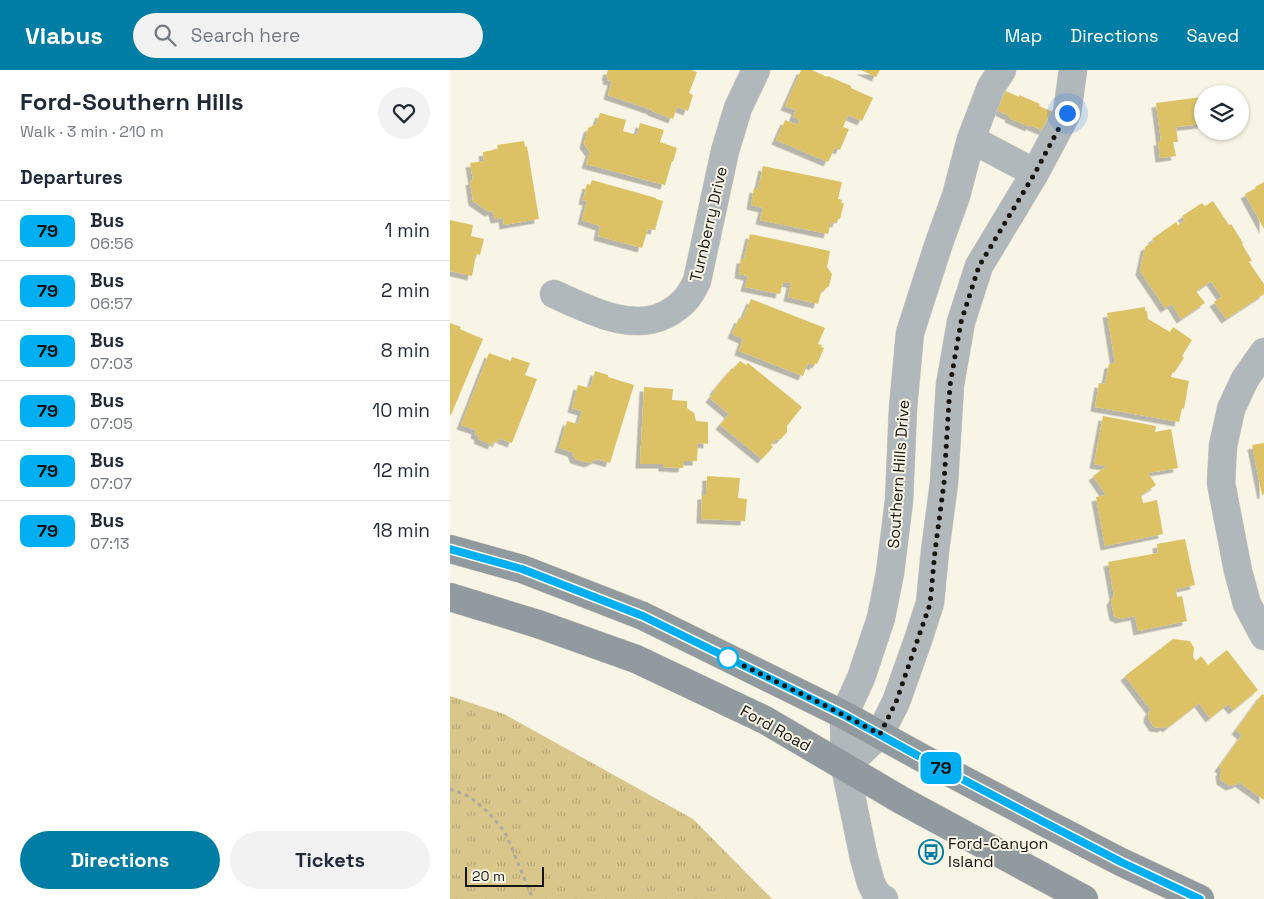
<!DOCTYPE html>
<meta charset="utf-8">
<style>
:root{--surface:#fff;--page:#f2f2f3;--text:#1f2937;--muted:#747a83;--line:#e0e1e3;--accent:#007da4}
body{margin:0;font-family:"Space Grotesk",sans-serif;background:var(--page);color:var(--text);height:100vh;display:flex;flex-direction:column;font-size:19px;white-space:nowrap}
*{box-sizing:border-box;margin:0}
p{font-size:16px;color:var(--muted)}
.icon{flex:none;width:28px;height:28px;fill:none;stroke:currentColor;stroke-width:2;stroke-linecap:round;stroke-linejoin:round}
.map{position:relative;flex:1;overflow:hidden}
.side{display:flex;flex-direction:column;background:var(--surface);width:450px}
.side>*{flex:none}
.badge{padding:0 10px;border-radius:8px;font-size:18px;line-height:32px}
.controls{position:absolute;left:744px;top:15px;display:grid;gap:10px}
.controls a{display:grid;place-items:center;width:55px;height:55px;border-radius:50%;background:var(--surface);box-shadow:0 1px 4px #0004;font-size:25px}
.scale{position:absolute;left:15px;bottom:12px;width:79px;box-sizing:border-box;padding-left:5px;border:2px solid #15140f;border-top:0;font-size:14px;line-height:18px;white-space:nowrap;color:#15140f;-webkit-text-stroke:4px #f9f5e6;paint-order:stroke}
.you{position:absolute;width:25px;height:25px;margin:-12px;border:4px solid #fff;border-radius:50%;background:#1a73e8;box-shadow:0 0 0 8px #1a73e833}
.map>.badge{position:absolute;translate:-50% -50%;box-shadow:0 0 0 2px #fff}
h2{padding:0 20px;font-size:19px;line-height:45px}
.round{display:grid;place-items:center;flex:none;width:52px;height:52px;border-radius:26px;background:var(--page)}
.head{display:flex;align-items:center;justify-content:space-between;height:85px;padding:0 20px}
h1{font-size:24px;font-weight:700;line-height:38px}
.action{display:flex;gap:10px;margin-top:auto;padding:10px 20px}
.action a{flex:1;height:58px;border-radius:30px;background:var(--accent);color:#fff;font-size:20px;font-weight:700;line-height:58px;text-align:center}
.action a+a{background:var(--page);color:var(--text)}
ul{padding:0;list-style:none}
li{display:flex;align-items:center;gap:15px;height:60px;padding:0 20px;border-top:1px solid var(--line)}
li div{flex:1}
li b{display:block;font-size:19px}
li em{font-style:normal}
li .badge{min-width:55px;font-weight:700;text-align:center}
header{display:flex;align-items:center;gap:30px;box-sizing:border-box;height:70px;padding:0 25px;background:var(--accent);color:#fff}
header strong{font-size:24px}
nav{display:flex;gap:28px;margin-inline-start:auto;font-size:18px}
.search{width:350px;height:45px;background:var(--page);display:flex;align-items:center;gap:12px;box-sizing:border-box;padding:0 18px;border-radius:28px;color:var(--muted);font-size:19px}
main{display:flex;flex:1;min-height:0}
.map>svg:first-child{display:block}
.grass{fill:url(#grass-tufts)}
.building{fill:#ddc165;filter:url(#shadow)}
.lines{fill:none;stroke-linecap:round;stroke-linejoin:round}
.minor-casing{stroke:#d5d1c4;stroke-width:29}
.secondary-casing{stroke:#d5d1c4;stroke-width:29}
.path{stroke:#adaa9f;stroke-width:3;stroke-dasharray:4 4;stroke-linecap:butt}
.minor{stroke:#b1b8bb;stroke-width:28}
.secondary{stroke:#919a9f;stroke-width:28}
.line-casing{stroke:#fff;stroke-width:11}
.line{stroke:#00aff2;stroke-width:8}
.walk{stroke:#15140f;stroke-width:5;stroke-dasharray:0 9}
.stop-dot{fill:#fff;stroke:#00aff2;stroke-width:2.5}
.labels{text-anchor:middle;stroke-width:4;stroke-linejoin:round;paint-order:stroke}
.street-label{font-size:16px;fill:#15140f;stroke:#f9f5e6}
.poi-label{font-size:16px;fill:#15140f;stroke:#f9f5e6;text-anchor:start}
</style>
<header>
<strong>Viabus</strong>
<div class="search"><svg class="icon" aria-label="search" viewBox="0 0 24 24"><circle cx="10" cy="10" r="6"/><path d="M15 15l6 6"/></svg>Search here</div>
<nav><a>Map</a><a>Directions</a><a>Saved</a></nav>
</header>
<main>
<section class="side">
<div class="head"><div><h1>Ford-Southern Hills</h1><p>Walk · 3 min · 210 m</p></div><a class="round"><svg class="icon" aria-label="heart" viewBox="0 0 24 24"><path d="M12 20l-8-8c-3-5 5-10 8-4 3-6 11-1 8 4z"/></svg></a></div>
<h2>Departures</h2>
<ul>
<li><span class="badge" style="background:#00aff2;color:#111">79</span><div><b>Bus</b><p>06:56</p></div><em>1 min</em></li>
<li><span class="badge" style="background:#00aff2;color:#111">79</span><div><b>Bus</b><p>06:57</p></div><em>2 min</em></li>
<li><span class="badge" style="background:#00aff2;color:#111">79</span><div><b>Bus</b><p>07:03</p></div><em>8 min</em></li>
<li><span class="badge" style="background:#00aff2;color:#111">79</span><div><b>Bus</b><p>07:05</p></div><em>10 min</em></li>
<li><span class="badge" style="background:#00aff2;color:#111">79</span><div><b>Bus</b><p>07:07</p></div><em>12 min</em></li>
<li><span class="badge" style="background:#00aff2;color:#111">79</span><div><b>Bus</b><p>07:13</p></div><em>18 min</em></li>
</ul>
<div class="action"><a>Directions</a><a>Tickets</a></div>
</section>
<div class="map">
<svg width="814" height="829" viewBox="0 0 814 829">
<defs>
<pattern id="grass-tufts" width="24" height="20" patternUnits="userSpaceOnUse" patternTransform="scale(1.25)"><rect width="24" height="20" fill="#d8c68b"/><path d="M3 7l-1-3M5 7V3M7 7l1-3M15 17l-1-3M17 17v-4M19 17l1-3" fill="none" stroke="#b8a977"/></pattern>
<filter id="shadow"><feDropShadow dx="-4.5" dy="4.5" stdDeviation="0" flood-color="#0004"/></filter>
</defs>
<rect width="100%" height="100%" fill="#f9f5e6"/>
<path class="grass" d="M0,626L54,644L243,749L322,829H0Z"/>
<path class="building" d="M158,0H241L247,2L239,23L243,25L238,41L227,37L223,49L202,41V40L158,25L162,11L157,10L158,7L156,6Z
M351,0H362L377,7L378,6L401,16V18L423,28L412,51L398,45L393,57L399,59L390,80L385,78L378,92L326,70L335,50L347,55L350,50L343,47L346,40L335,36Z
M411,0H430L426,7Z
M549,18L569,27V25L590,34L589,36L608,44L599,63L580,55V57L559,48L560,46L540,37Z
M752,27V54L726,57L728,72H723L726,86L710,88L708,71H711L706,33Z
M150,43L176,50L173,61L187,65L190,53L214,60L210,72L227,78L223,92L222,91L215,115L136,94L140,82L134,74L138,58L146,54Z
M74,71L75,77L77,76L89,149L54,155L53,148L45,149L43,141L39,142L23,131L20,111L23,110L20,93L34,91L33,82L48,79L47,75Z
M313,96L392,112L388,129L392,130L391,133H394L390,149H388L387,153L381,152L378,164L310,150L313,138L301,135L304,118L308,119Z
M142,110L206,128V129L213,131L205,160L198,159L192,178L148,166L150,156L132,150L137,131L133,130L137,114L140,115Z
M814,112V159L795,124L806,118L805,117Z
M763,131L779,155L781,154L793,173L792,174L802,191L799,192L814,214V224L776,249L764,232L772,227L761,211L746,221L755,233L731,249L722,234L715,238L690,201L695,177L704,171L702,169L726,152L728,155L735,150L732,146L752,133L755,136Z
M0,150L23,155L21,166L34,169L30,185L26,184L22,206L0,201Z
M300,164L380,181L377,197L382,204L379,216L371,222L368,234L338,227L341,213L333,212L330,224L295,217L298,206L289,204L291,189H294Z
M301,229L375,258L368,274L372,275L371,277L374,278L367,294L365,293L364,296L358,293L353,306L289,281L293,269L282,264L289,248L292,250Z
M695,237V241H697L698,249L720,262L723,257L742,270L732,286L734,288L724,303L722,302L721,307L739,311L734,339L732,338L729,352L645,337L649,313L655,314L659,294L665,293L657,243Z
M0,253L11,257L10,259L33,269L1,345L0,344Z
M39,283L61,291L62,287L80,293L75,305L87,309L62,373L49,368L47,373L44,371L42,375L28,369L29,366L25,364L26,360L11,355Z
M290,291L296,295L298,293L352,337L337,356V362L331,369L325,370L321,375L323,377L312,389L270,355L279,344L260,328L265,321L264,320L282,298L283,299Z
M145,301L158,305V307L184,315L160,393L147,389L139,393L125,389L122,382L109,378L117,351L128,354L132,341L122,338L128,315L140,318Z
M194,317L223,319L222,330L237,331V338L244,343L246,351L258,352V374L248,373L247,391H234L233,398L213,397V394H190Z
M653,346L706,356L705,362L721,359L728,398L698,403L706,415L691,425L693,433L707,430L713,464L655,476L646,427L656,425L643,406L657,396L644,394Z
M814,373V424L812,425L802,375Z
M257,406L290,408L288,428L297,429L295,451L251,449L252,425H256Z
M735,469L745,515L726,519L727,527L732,526L737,551L688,561L685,546L670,549L664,546L661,531L664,526L658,492L708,483L707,474Z
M723,569L740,571L744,578L743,587L746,591L751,586L758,595L777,580L808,620L783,640L778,634L760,648L749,633L717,658L715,656L712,658L704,657L698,648L699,642L701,640L675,606Z
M812,624L814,625V730L789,712L787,714L780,716L771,710L770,702L772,700L769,697L792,665L786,660Z"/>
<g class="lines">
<defs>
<path id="minor" d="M521,69L585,103
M104,224C137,239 180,262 215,245C223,241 231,235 237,228C241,223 244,217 247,211L275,81L288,38L306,0
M814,282L795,309L781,339L773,376L771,413L788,501L797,534L814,566
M395,697L430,664L446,632L468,570L480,533L485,481L494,413L500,315L511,252L529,196L585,103L617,43L623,0
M434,829L430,827L425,821L421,813L414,788L395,697L394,645L411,608L431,548L440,503L449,431L453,338L460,263L489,173L506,126L521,69L541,17L552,0"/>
<path id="secondary" d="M0,479L72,499L193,546L394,645L474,689L588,749L671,792L750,829
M0,527L88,554L186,589L315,650L451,730L634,829"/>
</defs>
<use href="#minor" class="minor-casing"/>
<use href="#secondary" class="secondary-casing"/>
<path class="path" d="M0,719L20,727L38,742L55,762L83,829"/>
<use href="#minor" class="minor"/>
<use href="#secondary" class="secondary"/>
</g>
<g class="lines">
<defs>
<path id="line" d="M0,479L72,499L193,546L394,645L474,689L588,749L671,792L750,829"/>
</defs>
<use href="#line" class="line-casing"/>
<use href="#line" class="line"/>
<path class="walk" d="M278,588L274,586L368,632L430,664L446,632L480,534L485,481L494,413L500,315L511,252L529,196L585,103L617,43"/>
</g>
<defs>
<symbol id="bus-ring" viewBox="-11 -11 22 22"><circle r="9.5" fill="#f9f5e6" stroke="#007da4" stroke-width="1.5"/><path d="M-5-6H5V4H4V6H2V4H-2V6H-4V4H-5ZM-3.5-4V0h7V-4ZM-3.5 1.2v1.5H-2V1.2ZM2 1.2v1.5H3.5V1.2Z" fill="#007da4"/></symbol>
</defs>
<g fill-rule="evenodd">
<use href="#bus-ring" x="467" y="768" width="28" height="28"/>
</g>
<circle class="stop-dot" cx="278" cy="588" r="10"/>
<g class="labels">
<g class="street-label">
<text transform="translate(258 154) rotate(-77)" y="6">Turnberry Drive</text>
<text transform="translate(448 404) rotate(-86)" y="6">Southern Hills Drive</text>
<text transform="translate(326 658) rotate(29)" y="6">Ford Road</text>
</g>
<g class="poi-label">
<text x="498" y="779">Ford-Canyon<tspan x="498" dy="18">Island</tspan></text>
</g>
</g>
</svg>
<div class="controls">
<a><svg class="icon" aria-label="layers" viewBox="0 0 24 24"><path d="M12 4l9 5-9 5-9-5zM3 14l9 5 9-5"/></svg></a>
</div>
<div class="scale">20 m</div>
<div class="you" style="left:617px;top:43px"></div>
<b class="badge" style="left:491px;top:698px;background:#00aff2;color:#111">79</b>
</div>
</main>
